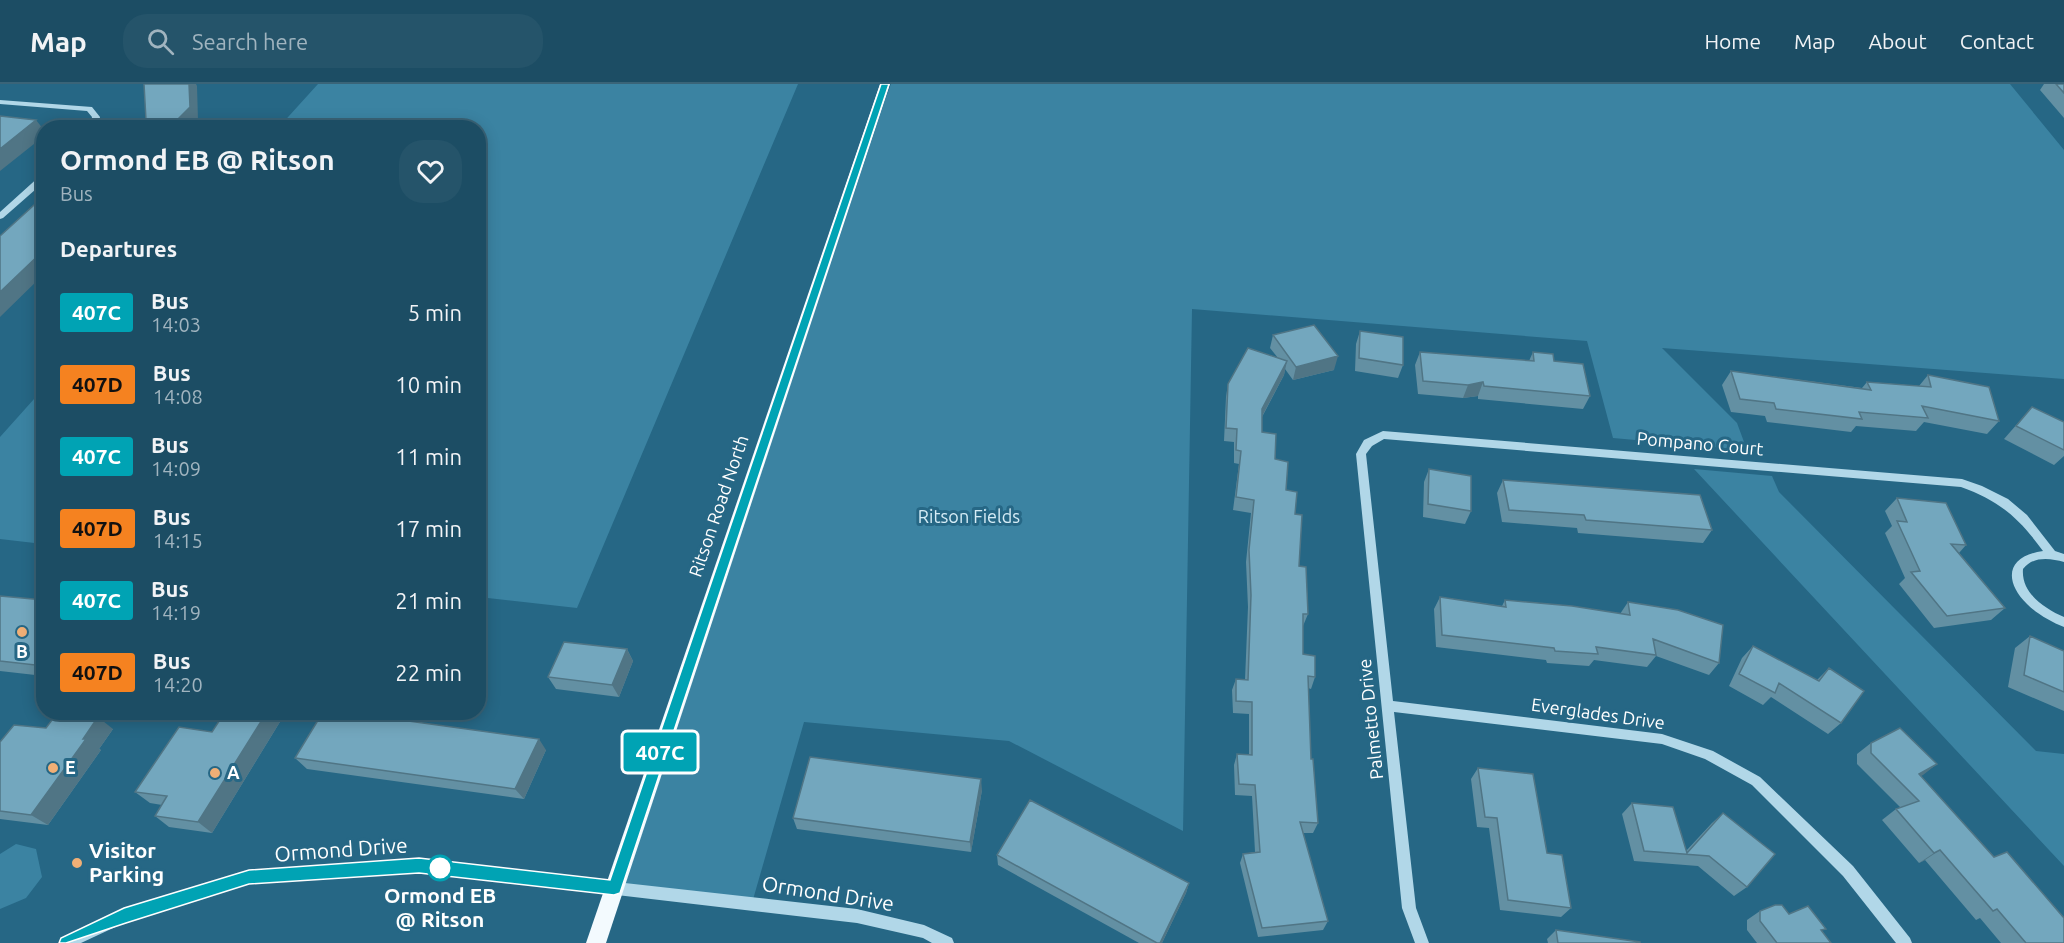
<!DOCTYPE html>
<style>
:root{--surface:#1c4d64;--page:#25546a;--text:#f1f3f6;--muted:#a0b4bf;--line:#3a6478}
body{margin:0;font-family:Ubuntu,sans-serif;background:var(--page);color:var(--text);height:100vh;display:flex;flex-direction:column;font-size:22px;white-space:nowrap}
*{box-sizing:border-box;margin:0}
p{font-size:20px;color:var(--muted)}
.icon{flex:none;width:33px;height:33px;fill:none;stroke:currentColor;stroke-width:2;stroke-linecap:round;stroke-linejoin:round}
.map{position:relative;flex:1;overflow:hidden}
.side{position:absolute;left:36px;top:36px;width:450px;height:600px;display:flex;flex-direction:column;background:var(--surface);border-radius:24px;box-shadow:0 3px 15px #0003,0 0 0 2px var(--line)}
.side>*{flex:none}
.badge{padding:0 12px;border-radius:4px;font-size:21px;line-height:39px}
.map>.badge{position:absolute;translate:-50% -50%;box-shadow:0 0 0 3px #fff}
h2{padding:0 24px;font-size:22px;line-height:54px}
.round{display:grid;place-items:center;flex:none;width:63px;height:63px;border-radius:24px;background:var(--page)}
.head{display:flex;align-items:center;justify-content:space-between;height:102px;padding:0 24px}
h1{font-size:28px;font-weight:700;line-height:45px}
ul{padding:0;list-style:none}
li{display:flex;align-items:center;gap:18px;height:72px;padding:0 24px}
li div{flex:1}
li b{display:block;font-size:22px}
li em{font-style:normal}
li .badge{min-width:66px;font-weight:700;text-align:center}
header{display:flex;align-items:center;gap:36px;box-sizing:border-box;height:84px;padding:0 30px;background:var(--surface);border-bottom:2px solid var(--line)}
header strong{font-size:28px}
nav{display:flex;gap:33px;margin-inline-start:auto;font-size:21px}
.search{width:420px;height:54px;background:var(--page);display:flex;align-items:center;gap:15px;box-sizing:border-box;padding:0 21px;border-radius:24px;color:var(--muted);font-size:22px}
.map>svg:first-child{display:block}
.green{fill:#3b83a2}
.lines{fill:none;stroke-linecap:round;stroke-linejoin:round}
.minor{fill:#b1d7e8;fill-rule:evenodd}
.major{fill:#f3fafe;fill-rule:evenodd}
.wall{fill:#6390a3}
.shaded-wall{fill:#507585}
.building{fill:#73a7be;stroke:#507585;stroke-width:1.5}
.line{fill:#00a3b4;stroke:#fff;stroke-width:1.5}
.poi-dot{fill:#f0af76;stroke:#266785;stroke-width:2}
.stop-dot{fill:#fff;stroke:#00a3b4;stroke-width:3}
.labels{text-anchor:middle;stroke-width:6;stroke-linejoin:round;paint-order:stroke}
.street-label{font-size:18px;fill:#fff;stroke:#266785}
.park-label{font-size:18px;fill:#d5ecf6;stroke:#266785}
.poi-label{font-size:18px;font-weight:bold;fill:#fff;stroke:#266785;text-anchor:start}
.near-street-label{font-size:21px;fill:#fff;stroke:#266785}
.near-poi-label{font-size:21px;font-weight:bold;fill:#fff;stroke:#266785;text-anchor:start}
.near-stop-label{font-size:21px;font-weight:bold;fill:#fff;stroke:#266785}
</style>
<header>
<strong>Map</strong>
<div class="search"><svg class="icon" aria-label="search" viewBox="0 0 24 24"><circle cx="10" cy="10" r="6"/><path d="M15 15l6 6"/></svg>Search here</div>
<nav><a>Home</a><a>Map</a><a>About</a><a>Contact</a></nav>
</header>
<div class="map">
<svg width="2064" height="859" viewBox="0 0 2064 859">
<rect width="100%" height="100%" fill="#266785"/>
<path class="green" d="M318,0H798L577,524L479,513L478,44L279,43Z
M891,0H2010L2064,66V295L1662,264L1737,339L1747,366L1613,354L1587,257L1192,225L1183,747L1009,657L804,638L752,819L614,803L843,124Z
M43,305V460L0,455V353Z
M1694,385L1772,392L1779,408L2036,667L2064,670V782Z
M16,760L36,765L42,793L26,814L0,825V770Z"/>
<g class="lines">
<path class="minor" d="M0,16L92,23L100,33L98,44H90L92,33L87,27L0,20Z
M41,91H44V98L3,134L0,135V128Z
M1383,347L1962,395L1982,402L2008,415L2027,431L2055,467L2064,470V478C2050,474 2033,472 2023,485C2021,509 2044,524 2064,533V543C2051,538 2037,530 2027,520C2003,496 2007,472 2043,467C2019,434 2000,417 1961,403L1384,355L1372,362L1366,370L1393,617L1662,650L1713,667L1760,693L1853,782L1910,854L1912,859H1896L1843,792L1752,701L1705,675L1662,660L1394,628L1416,824L1429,859H1415L1402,824L1356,370L1364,356Z
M419,776L857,825L924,841L952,854L954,859H932L923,854L857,839L419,788L249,799L126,838L81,859H59L61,854L124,825L249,787Z"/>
<path class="major" d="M880,0H890L606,859H586Z"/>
</g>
<path class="wall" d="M2044,0H2064V34L2040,6Z
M1360,247L1403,281L1398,294L1355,287L1356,260Z
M1273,251L1334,286L1293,296L1285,285L1284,291L1262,333V348L1275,375L1286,406L1295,430L1299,482L1308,530L1303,542V570L1315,593L1311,605L1308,604L1311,675L1318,739L1313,749H1303L1328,837L1323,846L1258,853L1240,779L1243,770L1255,768L1252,712L1235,711L1234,681L1237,670L1249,671V630L1233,629L1232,606L1236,595L1245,596L1248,523L1246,478L1251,429L1233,426L1239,380L1234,379V358L1224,357L1226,313L1228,300L1278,274L1270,264Z
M1420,268L1529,277L1533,268L1554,277L1590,312L1583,325L1478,315V312L1463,314L1418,310L1415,281Z
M1731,287L1862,304L1867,298L1919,302L1928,291L1999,337L1987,350L1924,338L1916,347L1856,342L1851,348L1767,338L1765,332L1731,328L1722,301Z
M2032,323L2064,338V372L2054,381L2004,355Z
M1429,385L1471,427L1465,440L1423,433L1424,398Z
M1503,396L1712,446L1703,459L1578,449L1577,444L1502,438L1497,409Z
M1897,414L1966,461L1959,469L2005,524L1991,536L1934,544L1899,500L1905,494L1885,449L1892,442L1885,427Z
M0,512L44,516V592L0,587Z
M1440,513L1502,522L1505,516L1620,530L1628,518L1719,579L1709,591L1656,572L1647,583L1594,576L1589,582L1547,579L1546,576L1436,563L1434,525Z
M2030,552L2064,567V627L2008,603L2015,564Z
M1753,562L1817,596L1829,584L1841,639L1828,650L1771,613L1763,621L1729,602L1742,574Z
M627,565L633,577L619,613L556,605L548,593Z
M225,628H286L212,749L169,743L155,732L162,721L150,719L135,708L212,648Z
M46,644L113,645L99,665L101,666L48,741L0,735V658Z
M1871,659L1937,680L1920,692L2064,859H2001L1980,834L1976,836L1925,776L1919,779L1882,736L1896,725L1901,724L1857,680V670Z
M546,666L524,715L307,685L295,674Z
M1478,684L1547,769L1571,824L1561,833L1500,826L1489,744L1477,743L1471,695Z
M982,706L971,768L797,745L793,734Z
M1632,719L1686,767L1712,739L1723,729L1747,803L1734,812L1698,782L1634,777L1622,730Z
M997,771L1189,799L1186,809L1162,859H1139L998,781Z
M1760,827L1789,830L1822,847L1831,859H1757L1747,846V836Z
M1556,846L1640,859H1548L1547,855Z"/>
<path class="shaded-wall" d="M189,0H196L197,2L198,36L191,44H169Z
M36,36L44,46V52L0,87V65Z
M44,166V190L0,233V208Z
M1338,272L1334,286L1293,296L1296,283Z
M1287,277L1284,291L1259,338L1262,325Z
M1483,298L1478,312L1463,314L1468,301Z
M627,565L633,577L619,613L612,601Z
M267,628H286L212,749L198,738Z
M98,633L113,645L99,665L101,666L48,741L31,731Z
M539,655L546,666L524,715L515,705Z
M1937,680L1923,691L1904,701L1919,690Z
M981,695L982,706L971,768L970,758Z
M1940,766L1925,776L1919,779L1934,769Z
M1189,799L1186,809L1162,859H1160Z"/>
<path class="building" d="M144,0H189L190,23L169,44H120L130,35L146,36Z
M2056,0H2064V9Z
M0,32L36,36L0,65Z
M44,112V166L0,208V152Z
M1314,241L1338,272L1296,283L1273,251Z
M1360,247L1403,253V281L1359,274Z
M1248,264L1287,277L1262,325V348L1276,350L1275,375L1288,378L1286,406L1297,408L1295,430L1302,431L1299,482L1306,483L1308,530H1303V570L1315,572V593L1308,592L1311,675H1313L1318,739L1300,738L1328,837L1262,844L1243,770L1260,768L1255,701L1239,700L1237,670L1252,671V618L1236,617V595L1248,596L1251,511L1249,466L1254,416L1236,413L1241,367L1236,366L1237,345L1226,344L1228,300Z
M1420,268L1534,277L1533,268L1553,270L1554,277L1583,280L1590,312L1484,302L1483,298L1468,301L1423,297Z
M1731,287L1871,306L1867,298L1931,303L1928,291L1989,303L1999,337L1922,322L1928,334L1859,328L1862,335L1776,325L1774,319L1740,315Z
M2032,323L2064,338V366L2016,342Z
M1429,385L1471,392V427L1428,420Z
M1503,396L1700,411L1712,446L1586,436L1584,431L1509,426Z
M1897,414L1946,419L1966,461L1951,460L2005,524L1947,532L1911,488L1920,487L1897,437L1907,438Z
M0,512L44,516V582L0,577Z
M1440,513L1506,523L1505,516L1572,522L1630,531L1628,518L1678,526L1723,541L1719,579L1653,555L1656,571L1596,563L1598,570L1555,567L1554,564L1442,551Z
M2030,552L2064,567V608L2024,591Z
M564,558L627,565L612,601L548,593Z
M1753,562L1819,597L1829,584L1864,607L1841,639L1779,599L1775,609L1739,590Z
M58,628L98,633L83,655H86L31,731L0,727V658L14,641L46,644Z
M225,628H267L198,738L155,732L167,712L135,708L179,643L212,648Z
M323,628H343L539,655L515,705L295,674Z
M1900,644L1937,680L1919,690L1994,773L2007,768L2064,834V859H2026L1997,825L1993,827L1940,766L1934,769L1896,725L1919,717L1871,669V659Z
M810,673L981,695L970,758L793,734Z
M1478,684L1533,690L1547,769L1562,771L1571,824L1508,816L1497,734L1485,733Z
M1030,716L1189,799L1160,859H1157L997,771Z
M1632,719L1673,723L1687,769L1723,729L1775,770L1747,803L1709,772L1644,767Z
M1775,821H1782L1789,830L1808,822L1826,845L1821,846L1831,859H1777L1760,837V827Z
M1556,846L1640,858V859H1558Z"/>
<path class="line" d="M881,0H889L620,809L614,811L419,789L249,800L126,839L66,859H59L61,854L124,824L249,786L419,774L610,796Z"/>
<g class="poi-dot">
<circle cx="22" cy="548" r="6"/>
<circle cx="53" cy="684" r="6"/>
<circle cx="215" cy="689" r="6"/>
<circle cx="77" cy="779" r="6"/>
</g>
<circle class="stop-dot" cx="440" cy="784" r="12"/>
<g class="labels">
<g class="street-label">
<text transform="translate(1700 360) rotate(5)" y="6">Pompano Court</text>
<text transform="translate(719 422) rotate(-71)" y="6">Ritson Road North</text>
<text transform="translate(1598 630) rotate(8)" y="6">Everglades Drive</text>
<text transform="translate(1371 635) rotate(-96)" y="6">Palmetto Drive</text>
</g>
<g class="park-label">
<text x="969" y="439">Ritson Fields</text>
</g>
<g class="poi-label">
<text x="22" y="574" text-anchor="middle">B</text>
<text x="65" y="690">E</text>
<text x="227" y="695">A</text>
</g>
<g class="near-street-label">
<text transform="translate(341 766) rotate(-4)" y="7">Ormond Drive</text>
<text transform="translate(828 810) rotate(9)" y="7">Ormond Drive</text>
</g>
<g class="near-poi-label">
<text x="89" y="774">Visitor<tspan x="89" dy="24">Parking</tspan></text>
</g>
<g class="near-stop-label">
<text x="440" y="819">Ormond EB<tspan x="440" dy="24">@ Ritson</tspan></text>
</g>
</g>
</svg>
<b class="badge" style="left:660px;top:668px;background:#00a3b4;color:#fff">407C</b>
<section class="side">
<div class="head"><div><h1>Ormond EB @ Ritson</h1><p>Bus</p></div><a class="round"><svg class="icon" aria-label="heart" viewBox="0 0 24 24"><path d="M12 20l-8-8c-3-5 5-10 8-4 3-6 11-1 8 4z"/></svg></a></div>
<h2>Departures</h2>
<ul>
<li><span class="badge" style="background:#00a3b4;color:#fff">407C</span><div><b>Bus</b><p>14:03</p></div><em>5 min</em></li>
<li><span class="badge" style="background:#f58220;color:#111">407D</span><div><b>Bus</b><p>14:08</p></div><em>10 min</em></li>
<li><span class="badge" style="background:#00a3b4;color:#fff">407C</span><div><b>Bus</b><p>14:09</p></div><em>11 min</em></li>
<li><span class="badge" style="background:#f58220;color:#111">407D</span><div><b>Bus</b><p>14:15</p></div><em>17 min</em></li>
<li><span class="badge" style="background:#00a3b4;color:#fff">407C</span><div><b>Bus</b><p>14:19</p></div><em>21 min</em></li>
<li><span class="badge" style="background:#f58220;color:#111">407D</span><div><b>Bus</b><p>14:20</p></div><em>22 min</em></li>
</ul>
</section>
</div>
